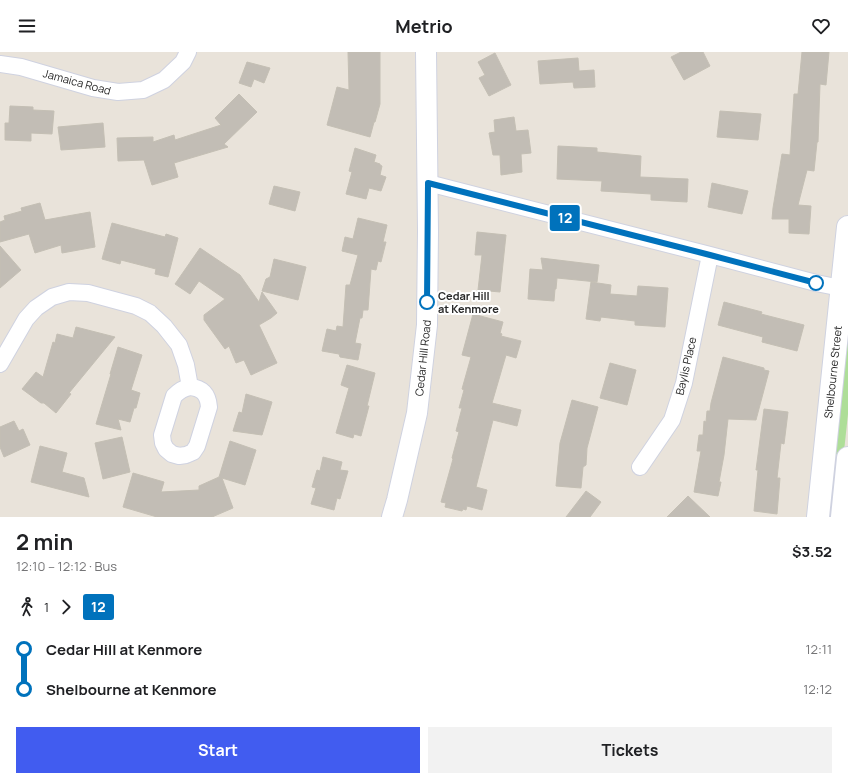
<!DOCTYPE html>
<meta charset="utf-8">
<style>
:root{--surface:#fff;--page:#f2f2f2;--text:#202124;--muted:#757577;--accent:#415cf0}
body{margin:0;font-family:Manrope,sans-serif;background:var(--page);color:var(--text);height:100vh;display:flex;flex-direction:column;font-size:15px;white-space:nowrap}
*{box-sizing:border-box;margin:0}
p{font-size:13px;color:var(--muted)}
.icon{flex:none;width:22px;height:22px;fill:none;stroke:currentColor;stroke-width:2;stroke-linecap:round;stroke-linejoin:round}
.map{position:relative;height:465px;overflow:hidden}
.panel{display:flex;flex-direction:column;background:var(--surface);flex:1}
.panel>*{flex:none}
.badge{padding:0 8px;border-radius:3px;font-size:14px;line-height:26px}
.map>.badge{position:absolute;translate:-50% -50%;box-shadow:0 0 0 2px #fff}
.legs{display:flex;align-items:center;gap:6px;height:44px;padding:0 16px;font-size:13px}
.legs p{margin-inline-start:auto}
.summary{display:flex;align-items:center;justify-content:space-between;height:68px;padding:0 16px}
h1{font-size:22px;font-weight:700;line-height:30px}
.primary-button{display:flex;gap:8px;margin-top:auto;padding:8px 16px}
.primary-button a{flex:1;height:46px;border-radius:0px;background:var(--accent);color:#fff;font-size:16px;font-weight:700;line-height:46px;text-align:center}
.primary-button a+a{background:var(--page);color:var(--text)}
ul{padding:0 16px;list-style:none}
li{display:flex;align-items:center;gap:14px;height:40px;font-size:15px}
li i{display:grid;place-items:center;width:6px;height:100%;margin:0 5px;background:currentColor}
li i::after{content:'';width:10px;height:10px;margin:-5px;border:3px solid;border-radius:50%;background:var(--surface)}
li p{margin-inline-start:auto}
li:first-child i{background:linear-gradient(#0000 50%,currentColor 0)}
li:last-child i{background:linear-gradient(currentColor 50%,#0000 0)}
header{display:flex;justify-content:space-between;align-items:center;height:52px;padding:0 16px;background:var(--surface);font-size:18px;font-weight:700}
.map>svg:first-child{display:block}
.green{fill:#aede98}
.building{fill:#c2bdb5;stroke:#c4bfb4}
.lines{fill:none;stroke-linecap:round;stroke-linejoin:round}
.minor-casing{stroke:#cfd2e0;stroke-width:18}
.tertiary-casing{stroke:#cfd2e0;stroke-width:22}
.secondary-casing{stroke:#cfd2e0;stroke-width:24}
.minor{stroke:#fff;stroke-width:16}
.tertiary{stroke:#fff;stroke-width:20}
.secondary{stroke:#fff;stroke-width:22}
.line-1-casing{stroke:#fff;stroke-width:9}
.line-1{stroke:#0072bc;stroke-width:6}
.stop-1-dot{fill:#fff;stroke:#0072bc;stroke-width:2}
.labels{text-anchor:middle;stroke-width:4;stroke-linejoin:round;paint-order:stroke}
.street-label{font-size:11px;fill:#282828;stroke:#fff}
.stop-label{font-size:11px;font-weight:bold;fill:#282828;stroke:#fff;text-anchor:start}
</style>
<header><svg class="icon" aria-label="menu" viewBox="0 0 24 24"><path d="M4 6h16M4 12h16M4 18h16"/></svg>Metrio<svg class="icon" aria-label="heart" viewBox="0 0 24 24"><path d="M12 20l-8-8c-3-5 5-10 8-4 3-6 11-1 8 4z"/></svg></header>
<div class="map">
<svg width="848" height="465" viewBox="0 0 848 465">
<rect width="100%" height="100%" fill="#e9e3da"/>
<path class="green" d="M848,267V362L837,465H822Z"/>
<path class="building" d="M348,0H380V52L375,70H374L370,85L327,73L337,35L349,38Z
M681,0H703L710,14L684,28L671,5Z
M802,0H829L826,33L820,32L818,90H817L814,119L807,118L798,153L811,154L809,182L789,181V167H772L773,156L782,102L790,103L794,42H798Z
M495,1L511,33L489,44L479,26L485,23L478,10Z
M578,6L579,19L594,18L595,35L574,36L573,30L540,32L538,9Z
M247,10L270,16L264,31L254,27L251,35L239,31Z
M239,42L257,60L224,92L228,95L174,111L178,125L152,133L144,108L118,109L117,86L153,85V90L174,83L175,88L221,73L215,66Z
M10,54L33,55V58L54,59L52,82L31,81V89L5,88V71H9Z
M720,59L761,62L758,88L717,85Z
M514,65L516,79L528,78L531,101L521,102L522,120L501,123L500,103H493L489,81L495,80L494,68Z
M103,71L105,95L61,98L58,75Z
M558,94L597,96V100L641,104L640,125L688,127L687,150L651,148V142L601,139L602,129L557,127Z
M355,96L376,103L374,110L380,112V113L382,114L380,123L386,125L381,139L369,136L366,147L346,142L352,120L349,119Z
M712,131L748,139L742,162L708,155Z
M274,134L300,140L295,159L269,152Z
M40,151L45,168L90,160L95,195L62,201L61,193L35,201L29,182L0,190V170L5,168L4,164L22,159L21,156Z
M358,166L387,173L383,190H386L381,210L378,209L376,218L371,217L368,258H363L362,266H360L355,291L361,292L358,308L340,305L339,302L322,299L327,277L336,279L337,274L343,275L346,233H350L358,203L342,199L345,185L353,187Z
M112,171L165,185L166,182L178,186L168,225L155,222L156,217L121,208L120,212L102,207Z
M477,180L506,183L500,240L478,238L482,203H475Z
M0,194L21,218L0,236Z
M200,196L240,223L259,250L262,240L277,261L271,266L259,273L277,311L251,323L244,308L236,311L229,294L225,297L204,268V263L225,247L199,229L190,242L175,232Z
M541,206L599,213L597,230L557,226L556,237H555L554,249L528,247L530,217L543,218Z
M274,207L306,215L298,248L262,239L266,227L270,225Z
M591,230L611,233L610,242L637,244L638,234L668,236L665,275L635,273V269L601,265L600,269L586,267Z
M724,250L762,260L761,262L804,273L797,299L762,290L763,285L718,273Z
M473,262L503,270L500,281L502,282L501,284L521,289L516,306L506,303L492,351L521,358L517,374L493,368L476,435L487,438L482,458L467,454L466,458L463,457L462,459L445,455L446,451L441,450L453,407L452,406L459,380L456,379L462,356H459L464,338L462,337L471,305L462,303Z
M76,275L115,285L69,341L71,342L56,361L44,351H41L22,337L36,320L43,325L53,290L55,291L57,282L73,286Z
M118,295L142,303L131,338L140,341L136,356H134L130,370L118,367L121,378L96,372L111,322H110Z
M723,305L764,316V318L769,319L756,368L728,367L724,403L719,430H721L718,444L694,440L701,399H697L699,383H703L704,369L706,370L707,359H710L711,351Z
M610,311L636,318L627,353L600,346Z
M347,313L375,321L367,354H369L361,384L354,382L353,386L336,381L349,336L341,333Z
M246,342L272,350L262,383L233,379L239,360L242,361Z
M572,348L598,355L587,396L586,413L583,415L581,436L556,434L560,391Z
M764,357L788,360L784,392L781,391L777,426H780L777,462L754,459L758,418H756Z
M14,369L19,379L23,377L30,393L4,405L0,395V375Z
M122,385L130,420L103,427L95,391Z
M230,389L256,398L245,433L222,426L233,456L212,465H157L123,455L133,421L164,430L161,440L199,438V434L219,425Z
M40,394L67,401L62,420L84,426L89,445L31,430Z
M323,405L342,410L340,418L348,419L340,447L337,446L334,458L311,452L316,436L312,435L317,418L320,419Z
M586,439L601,450L590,465H566Z
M688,444L710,465H667Z"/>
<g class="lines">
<defs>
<path id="minor" d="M0,12L21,15L93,36L118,40L143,38L164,28L183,10L188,0
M428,131L710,203L816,231L841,236
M0,312L26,267L36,256L52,245L69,240L88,241L136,254L150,261L164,274L179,293L186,313L190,335
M190,335C202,336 208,342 209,355L197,394L193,400L186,403L179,404L172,402L166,397L163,391L162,383L174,344C179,339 183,336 190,335Z
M640,415L672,368L684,331L710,203"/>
<path id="tertiary" d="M392,465L397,448L417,361L427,273L428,179L426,0"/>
<path id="secondary" d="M818,465L848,175
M842,465L848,406"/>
</defs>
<use href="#minor" class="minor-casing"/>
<use href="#tertiary" class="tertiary-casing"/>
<use href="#secondary" class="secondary-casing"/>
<use href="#minor" class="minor"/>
<use href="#tertiary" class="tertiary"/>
<use href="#secondary" class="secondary"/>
</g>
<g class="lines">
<defs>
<path id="line-1" d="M427,250L428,131L710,203L816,231"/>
</defs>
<use href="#line-1" class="line-1-casing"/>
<use href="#line-1" class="line-1"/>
</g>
<g class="stop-1-dot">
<circle cx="816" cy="231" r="7"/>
<circle cx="427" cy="250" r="7"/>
</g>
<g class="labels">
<g class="street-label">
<text transform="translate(77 30) rotate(15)" y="4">Jamaica Road</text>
<text transform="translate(423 306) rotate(-84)" y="4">Cedar Hill Road</text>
<text transform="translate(686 314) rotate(-77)" y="4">Baylis Place</text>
<text transform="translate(833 320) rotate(-84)" y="4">Shelbourne Street</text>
</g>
<g class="stop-label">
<text x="438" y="248">Cedar Hill<tspan x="438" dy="13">at Kenmore</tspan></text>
</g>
</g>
</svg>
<b class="badge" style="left:565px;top:166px;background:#0072bc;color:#fff">12</b>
</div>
<section class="panel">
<div class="summary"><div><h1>2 min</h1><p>12:10 – 12:12 · Bus</p></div><b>$3.52</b></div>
<div class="legs"><svg class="icon" aria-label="walk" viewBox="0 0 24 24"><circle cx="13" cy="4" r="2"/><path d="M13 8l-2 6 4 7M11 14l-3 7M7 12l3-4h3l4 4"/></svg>1<svg class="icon" aria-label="forward" viewBox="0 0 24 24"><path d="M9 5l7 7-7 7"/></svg><b class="badge" style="background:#0072bc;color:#fff">12</b></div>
<ul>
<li><i style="color:#0072bc"></i><b>Cedar Hill at Kenmore</b><p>12:11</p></li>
<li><i style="color:#0072bc"></i><b>Shelbourne at Kenmore</b><p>12:12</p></li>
</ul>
<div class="primary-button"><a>Start</a><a>Tickets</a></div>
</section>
